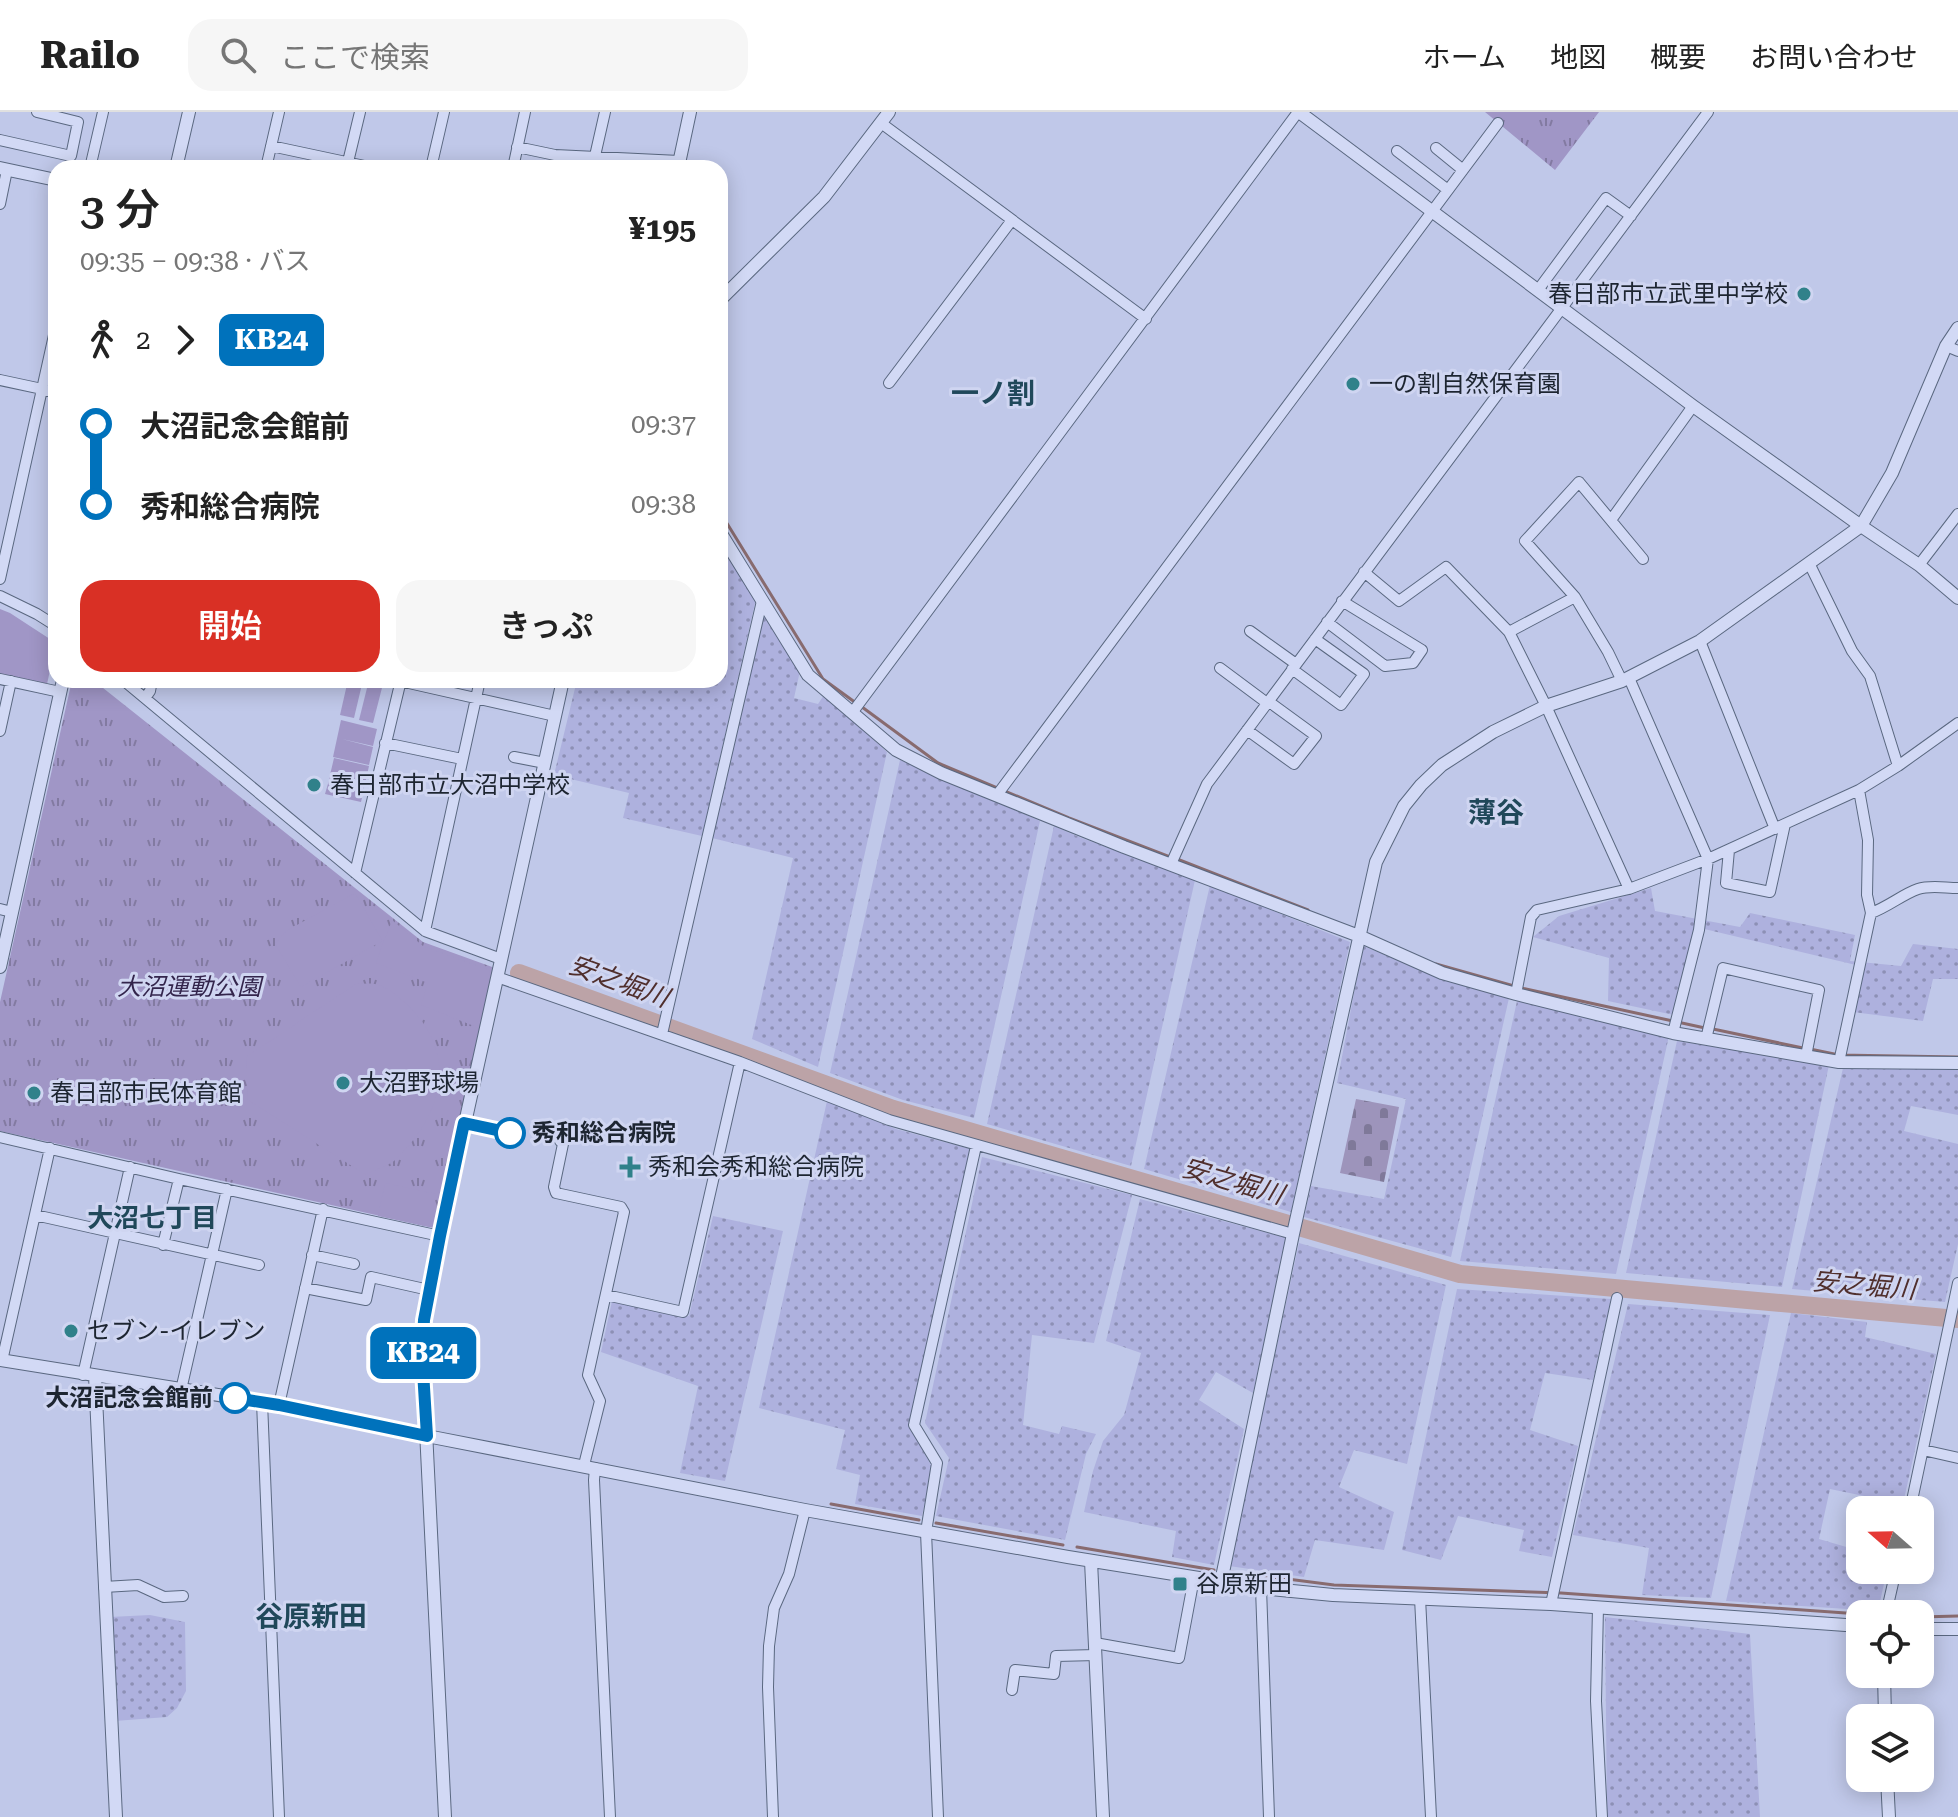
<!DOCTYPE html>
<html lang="ja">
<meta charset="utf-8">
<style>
:root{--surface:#fff;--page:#f6f6f6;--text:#222;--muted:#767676;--line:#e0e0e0;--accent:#d93025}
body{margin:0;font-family:"Roboto Serif","Noto Sans JP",serif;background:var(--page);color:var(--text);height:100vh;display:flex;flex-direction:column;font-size:30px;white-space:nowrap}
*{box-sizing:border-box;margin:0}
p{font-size:26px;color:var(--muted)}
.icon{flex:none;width:44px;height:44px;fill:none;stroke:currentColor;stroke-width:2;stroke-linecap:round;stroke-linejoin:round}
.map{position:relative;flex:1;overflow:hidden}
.side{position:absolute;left:48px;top:48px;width:680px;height:528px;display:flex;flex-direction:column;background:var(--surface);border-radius:24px;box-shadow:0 4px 20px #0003}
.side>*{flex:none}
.badge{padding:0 16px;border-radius:12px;font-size:28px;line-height:52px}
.needle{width:52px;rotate:290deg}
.controls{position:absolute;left:1846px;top:1384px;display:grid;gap:16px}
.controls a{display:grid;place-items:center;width:88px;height:88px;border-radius:16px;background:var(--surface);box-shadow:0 4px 20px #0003;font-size:40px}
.map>.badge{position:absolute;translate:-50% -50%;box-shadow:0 0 0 4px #fff}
.legs{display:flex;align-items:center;gap:12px;height:88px;padding:0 32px;font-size:26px}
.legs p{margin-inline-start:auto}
.overview{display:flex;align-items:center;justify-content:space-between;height:136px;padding:0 32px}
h1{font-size:44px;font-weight:600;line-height:60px}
.action{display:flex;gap:16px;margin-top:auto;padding:16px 32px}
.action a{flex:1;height:92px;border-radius:24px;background:var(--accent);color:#fff;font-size:32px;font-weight:600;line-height:92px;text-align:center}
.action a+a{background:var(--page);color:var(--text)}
ul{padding:0 32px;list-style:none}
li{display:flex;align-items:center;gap:28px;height:80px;font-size:30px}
li i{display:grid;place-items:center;width:12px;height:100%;margin:0 10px;background:currentColor}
li i::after{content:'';width:20px;height:20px;margin:-10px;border:6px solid;border-radius:50%;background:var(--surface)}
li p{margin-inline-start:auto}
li:first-child i{background:linear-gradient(#0000 50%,currentColor 0)}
li:last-child i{background:linear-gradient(currentColor 50%,#0000 0)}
header{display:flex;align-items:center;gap:48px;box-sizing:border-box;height:112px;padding:0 40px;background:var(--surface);border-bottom:2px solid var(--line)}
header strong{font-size:38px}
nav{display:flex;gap:44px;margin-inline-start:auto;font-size:28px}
.search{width:560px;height:72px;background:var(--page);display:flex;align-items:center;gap:20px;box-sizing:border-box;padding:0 28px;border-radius:24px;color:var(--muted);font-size:30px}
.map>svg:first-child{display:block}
.farmland{fill:url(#farmland-dots)}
.cemetery{fill:url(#cemetery-stones)}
.park{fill:url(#park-tufts)}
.garden{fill:#a096c6}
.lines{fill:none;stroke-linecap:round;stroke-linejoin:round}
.stream{stroke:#886b6f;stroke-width:3}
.river{stroke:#bca3a7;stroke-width:18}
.minor-casing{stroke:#5a6880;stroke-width:12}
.tertiary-casing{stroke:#5a6880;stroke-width:14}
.minor{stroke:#d2d9f5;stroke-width:10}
.tertiary{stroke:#d2d9f5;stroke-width:12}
.line-1-casing{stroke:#fff;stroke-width:18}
.line-1{stroke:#0072bc;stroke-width:12}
.poi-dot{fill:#30818a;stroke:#cfd5f1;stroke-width:3}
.stop-1-dot{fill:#fff;stroke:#0072bc;stroke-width:4}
.labels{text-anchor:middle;stroke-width:6;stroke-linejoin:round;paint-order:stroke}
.poi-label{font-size:24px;fill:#1d2531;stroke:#cfd5f1;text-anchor:start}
.park-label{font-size:24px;font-style:italic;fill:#33254c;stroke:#cfd5f1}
.stop-label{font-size:24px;font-weight:bold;fill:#1d2531;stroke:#cfd5f1;text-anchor:start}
.water-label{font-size:26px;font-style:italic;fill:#502f2d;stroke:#cfd5f1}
.neighbourhood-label{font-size:26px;font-weight:bold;fill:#20485a;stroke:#cfd5f1}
.quarter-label{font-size:28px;font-weight:bold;fill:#20485a;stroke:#cfd5f1}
</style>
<header>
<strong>Railo</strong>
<div class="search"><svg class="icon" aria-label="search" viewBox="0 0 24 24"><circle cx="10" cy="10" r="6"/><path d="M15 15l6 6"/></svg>ここで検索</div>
<nav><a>ホーム</a><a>地図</a><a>概要</a><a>お問い合わせ</a></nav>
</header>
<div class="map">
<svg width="1958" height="1705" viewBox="0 0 1958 1705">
<defs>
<pattern id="farmland-dots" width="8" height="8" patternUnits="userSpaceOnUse" patternTransform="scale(2)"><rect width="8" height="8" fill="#aeb1de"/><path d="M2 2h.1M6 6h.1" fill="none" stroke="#8d90b5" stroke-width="1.8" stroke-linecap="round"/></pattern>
<pattern id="cemetery-stones" width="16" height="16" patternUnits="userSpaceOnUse" patternTransform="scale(2)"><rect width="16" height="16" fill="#9d94bb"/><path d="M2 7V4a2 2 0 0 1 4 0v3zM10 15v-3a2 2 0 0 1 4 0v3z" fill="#7f7999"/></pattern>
<pattern id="park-tufts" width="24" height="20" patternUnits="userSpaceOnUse" patternTransform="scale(2)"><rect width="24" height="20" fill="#a096c6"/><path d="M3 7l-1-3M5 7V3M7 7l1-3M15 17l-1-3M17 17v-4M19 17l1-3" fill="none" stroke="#827aa1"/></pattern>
</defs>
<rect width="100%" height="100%" fill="#c0c8e9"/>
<path class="farmland" d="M720,428L756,487L702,724L623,706L629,681L554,663L577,568H720Z
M763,499L800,559L794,586L818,592L824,583L887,640L818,955L752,927L793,746L712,726Z
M900,648L1040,709L974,1006L903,988L830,961Z
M1054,714L1079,725L1195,768L1131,1054L987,1012Z
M1210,773L1350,830L1291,1100L1144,1057Z
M1651,776L1655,799L1740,815L1750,801L1855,823L1850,849L1901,854L1913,832L1958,837V867H1933L1923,909L1845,899L1856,853L1696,815L1674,903L1608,889L1609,846L1533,825L1559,804Z
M1363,834L1438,865L1509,886L1451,1145L1304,1105L1311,1074L1384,1087L1406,987L1337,971Z
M1517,889L1669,924L1616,1162L1460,1149Z
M1677,929L1829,953L1782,1175L1626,1161Z
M1843,956L1958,957V1003L1911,994L1904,1019L1958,1032V1132L1945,1190L1792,1177Z
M827,989L896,1017L970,1037L909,1313L932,1355L922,1404L855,1392L860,1363L836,1357L845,1318L759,1296Z
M982,1045L1132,1083L1094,1231L1032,1223L1023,1313L1059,1322L1062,1314L1096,1322L1086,1342L1065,1428L936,1404L949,1346L925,1311Z
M1140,1087L1287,1126L1253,1281L1216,1260L1199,1288L1244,1317L1214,1453L1172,1445L1176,1419L1084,1400L1093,1359L1103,1329L1124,1303L1141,1241L1106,1229Z
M713,1104L783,1119L725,1369L680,1361L698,1274L601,1240L612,1189L689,1204Z
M1299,1131L1446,1173L1407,1352L1354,1338L1339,1375L1394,1400L1384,1438L1315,1428L1304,1465L1229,1454Z
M1457,1177L1611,1187L1593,1268L1545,1261L1530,1318L1578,1334L1552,1445L1519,1439L1524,1418L1458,1404L1441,1448L1402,1438Z
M1628,1192L1770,1203L1711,1486L1642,1483L1649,1436L1573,1423Z
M1791,1201L1867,1210L1865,1225L1936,1242L1903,1392L1830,1377L1819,1427L1860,1439V1458H1887L1878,1499L1726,1489Z
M150,1503L185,1510L186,1579L177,1596L167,1605L115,1609L110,1505Z
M1605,1505L1750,1522L1760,1705H1607Z"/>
<path class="cemetery" d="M1356,987L1399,995L1384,1070L1340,1061Z"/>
<path class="park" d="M1485,0H1599L1555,58Z
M72,568H93L423,830L495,856L434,1116L0,1019V890Z"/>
<path class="garden" d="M0,497L10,501L56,531L47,572L0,562Z
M348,568H363L354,606L340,603Z
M369,568H384L373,611L359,608Z
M341,608L377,617L373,634L342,627L373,635L369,653L333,645Z
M334,646L369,654L361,690L325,682L330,665L364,672L330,663Z
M355,781L382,828L385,827L392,808L423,834L489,858L491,867L479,916L421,893L428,871L376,851L384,828L301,875L275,832L286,819Z
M356,872C362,872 369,871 375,872C385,874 394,881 402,888C438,918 451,962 428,1005C420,1021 407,1037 394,1049C386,1055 374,1057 366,1063L248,988L246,945Z
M385,1071L436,1082L430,1115L378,1104Z"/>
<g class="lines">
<path class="stream" d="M720,400L823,567L856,591
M862,595L938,651L1069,706L1170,745
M1177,747L1308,798
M1436,852L1514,874
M1521,876L1705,916
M1713,917L1803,936
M1810,937L1839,943L1958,945
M831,1392L919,1408
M936,1411L1063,1433
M1077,1435L1214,1458
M1232,1460L1334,1473L1561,1481L1860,1502
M1920,1505L1958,1504"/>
<path class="river" d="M519,861L893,997L1460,1162L1958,1207"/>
<defs>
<path id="minor" d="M881,11L1146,207
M0,28L71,44L78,10L37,0
M271,34L374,56
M517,35L555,43L679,49
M1436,36L1463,58
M1397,39L1448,78
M595,44L605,0
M348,50L360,0
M90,56L103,0
M266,56L279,0
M431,56L444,0
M513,56L525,0
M0,92L7,58
M1538,178L1606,86L1631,104
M1946,234L1958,239
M0,268L56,280
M889,271L1012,108
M1611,408L1693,294
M1809,451L1852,539L1870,564L1898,654
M1919,453L1958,402
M1364,460L1399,489L1446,455L1509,520L1546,594L1629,777
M0,467L56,214
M0,484L37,502L56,514
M1327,510L1385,554L1413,551L1422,538L1342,489
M1250,519L1296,552
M1509,520L1575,485
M1700,529L1775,717
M1220,556L1267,591
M1292,557L1341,593L1364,562L1315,527
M1629,566L1708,747L1699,818L1673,921
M0,567L60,580
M123,568L425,819L501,847
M400,569L555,604
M1622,569L1608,540L1575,485L1525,429L1579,370L1643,447
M145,586L150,579L152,568
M852,601L1298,0
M1247,618L1294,652L1316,624L1268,589
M0,619L11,569
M385,631L462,647
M514,645L545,651
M997,683L1498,11
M1729,738L1726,771L1770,780L1785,712
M1171,752L1207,672L1708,0
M355,761L401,568
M0,797L12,800
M1871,801C1888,795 1903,782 1918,777C1930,773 1945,776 1958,776
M425,819L480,568
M497,865L740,950L889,1008L1293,1122
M1516,882L1531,805L1537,798L1629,777L1708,747L1859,678L1898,654L1958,611
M662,922L762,489
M1706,927L1723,856L1819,878L1806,944
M1839,950L1871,801L1867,783L1868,728L1859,678
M0,1025L179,1067L440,1124
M560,1029L563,1032L554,1075L556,1081L621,1095L624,1100L588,1263L600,1289L584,1353
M35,1103L259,1153
M163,1133L179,1067
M312,1143L354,1152
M305,1176L366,1188L371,1165L429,1178
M606,1183L683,1200L740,950
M2,1249L50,1036
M83,1263L130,1055
M181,1278L227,1077
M262,1290L279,1705
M279,1293L323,1097
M1923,1338L1958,1346
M595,1356L594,1368L610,1705
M1910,1398L1958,1171
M104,1475L138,1473L164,1485L183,1484
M1261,1476L1269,1705
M1420,1486L1431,1705
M1551,1492L1617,1186
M1598,1495L1596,1589L1602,1705
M1886,1502L1896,1458
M1095,1531L1179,1546L1194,1466
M1012,1578L1015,1558L1054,1562L1056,1544L1096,1543
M773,1705L768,1575L769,1534L774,1496L789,1462L805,1398
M938,1705L926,1420L937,1351L914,1313L976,1034"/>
<path id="tertiary" d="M1299,0L1693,294L1861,414L1919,453L1958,486
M0,56L56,68
M176,56L189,0
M678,56L690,0
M720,188L824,85L889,0
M720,420L808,563L896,638L941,661L1124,735L1359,824L1442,861L1516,882L1673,921L1839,950L1958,951
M0,855L63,568
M0,1248L262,1290L427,1324L805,1398L1068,1445L1261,1476L1333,1483L1551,1492L1860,1514
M95,1264L116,1705
M1091,1449L1103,1705
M1221,1470L1293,1122L1376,750L1404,694L1421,673L1442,653L1493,620L1546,594L1622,569L1700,529L1861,414L1892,361L1946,234L1958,216
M1920,1517H1958
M1884,1562L1885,1606
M1887,1666L1889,1705
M445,1705L424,1278L422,1243L424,1208L440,1124L563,568"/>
</defs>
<use href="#minor" class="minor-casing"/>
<use href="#tertiary" class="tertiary-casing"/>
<use href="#minor" class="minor"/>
<use href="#tertiary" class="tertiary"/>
</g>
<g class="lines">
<defs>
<path id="line-1" d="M235,1286L279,1293L427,1324L422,1243L424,1208L440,1124L464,1011L510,1021"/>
</defs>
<use href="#line-1" class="line-1-casing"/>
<use href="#line-1" class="line-1"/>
</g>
<g class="poi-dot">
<circle cx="1804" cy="182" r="8"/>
<circle cx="1353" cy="272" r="8"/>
<circle cx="314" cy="673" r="8"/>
<circle cx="343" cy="971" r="8"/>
<circle cx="34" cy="981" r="8"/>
<path d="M626 1043h8v8h8v8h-8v8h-8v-8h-8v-8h8z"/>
<circle cx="71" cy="1219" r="8"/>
<rect x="1172" y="1464" width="16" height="16" rx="4"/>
</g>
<g class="stop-1-dot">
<circle cx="510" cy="1021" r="14"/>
<circle cx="235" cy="1286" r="14"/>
</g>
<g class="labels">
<g class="poi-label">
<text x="1788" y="190" text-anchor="end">春日部市立武里中学校</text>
<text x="1369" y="280">一の割自然保育園</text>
<text x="330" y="681">春日部市立大沼中学校</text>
<text x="359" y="979">大沼野球場</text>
<text x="50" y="989">春日部市民体育館</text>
<text x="648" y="1063">秀和会秀和総合病院</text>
<text x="87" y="1227">セブン-イレブン</text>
<text x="1196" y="1480">谷原新田</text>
</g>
<g class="park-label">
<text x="189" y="883">大沼運動公園</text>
</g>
<g class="stop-label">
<text x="532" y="1029">秀和総合病院</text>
<text x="213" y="1294" text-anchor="end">大沼記念会館前</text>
</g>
<g class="water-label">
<text transform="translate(619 869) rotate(20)" y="9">安之堀川</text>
<text transform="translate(1233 1069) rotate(16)" y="9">安之堀川</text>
<text transform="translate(1864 1173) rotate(5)" y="9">安之堀川</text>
</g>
<g class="neighbourhood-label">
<text x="152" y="1115">大沼七丁目</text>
</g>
<g class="quarter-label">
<text x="993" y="291">一ノ割</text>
<text x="1496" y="710">薄谷</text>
<text x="311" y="1514">谷原新田</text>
</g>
</g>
</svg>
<div class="controls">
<a><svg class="needle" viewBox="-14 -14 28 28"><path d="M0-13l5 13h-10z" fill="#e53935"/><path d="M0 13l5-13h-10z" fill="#767676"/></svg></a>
<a><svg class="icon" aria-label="locate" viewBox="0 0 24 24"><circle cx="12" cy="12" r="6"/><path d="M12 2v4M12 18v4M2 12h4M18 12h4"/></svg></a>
<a><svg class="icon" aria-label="layers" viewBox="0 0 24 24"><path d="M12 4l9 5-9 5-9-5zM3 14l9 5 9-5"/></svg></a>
</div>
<b class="badge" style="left:423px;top:1241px;background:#0072bc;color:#fff">KB24</b>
<section class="side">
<div class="overview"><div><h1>3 分</h1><p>09:35 – 09:38 · バス</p></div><b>¥195</b></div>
<div class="legs"><svg class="icon" aria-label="walk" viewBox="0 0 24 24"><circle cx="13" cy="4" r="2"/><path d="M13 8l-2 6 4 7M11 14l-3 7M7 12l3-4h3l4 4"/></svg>2<svg class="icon" aria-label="forward" viewBox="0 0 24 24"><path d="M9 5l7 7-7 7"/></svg><b class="badge" style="background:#0072bc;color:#fff">KB24</b></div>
<ul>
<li><i style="color:#0072bc"></i><b>大沼記念会館前</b><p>09:37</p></li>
<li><i style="color:#0072bc"></i><b>秀和総合病院</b><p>09:38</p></li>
</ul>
<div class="action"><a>開始</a><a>きっぷ</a></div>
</section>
</div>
